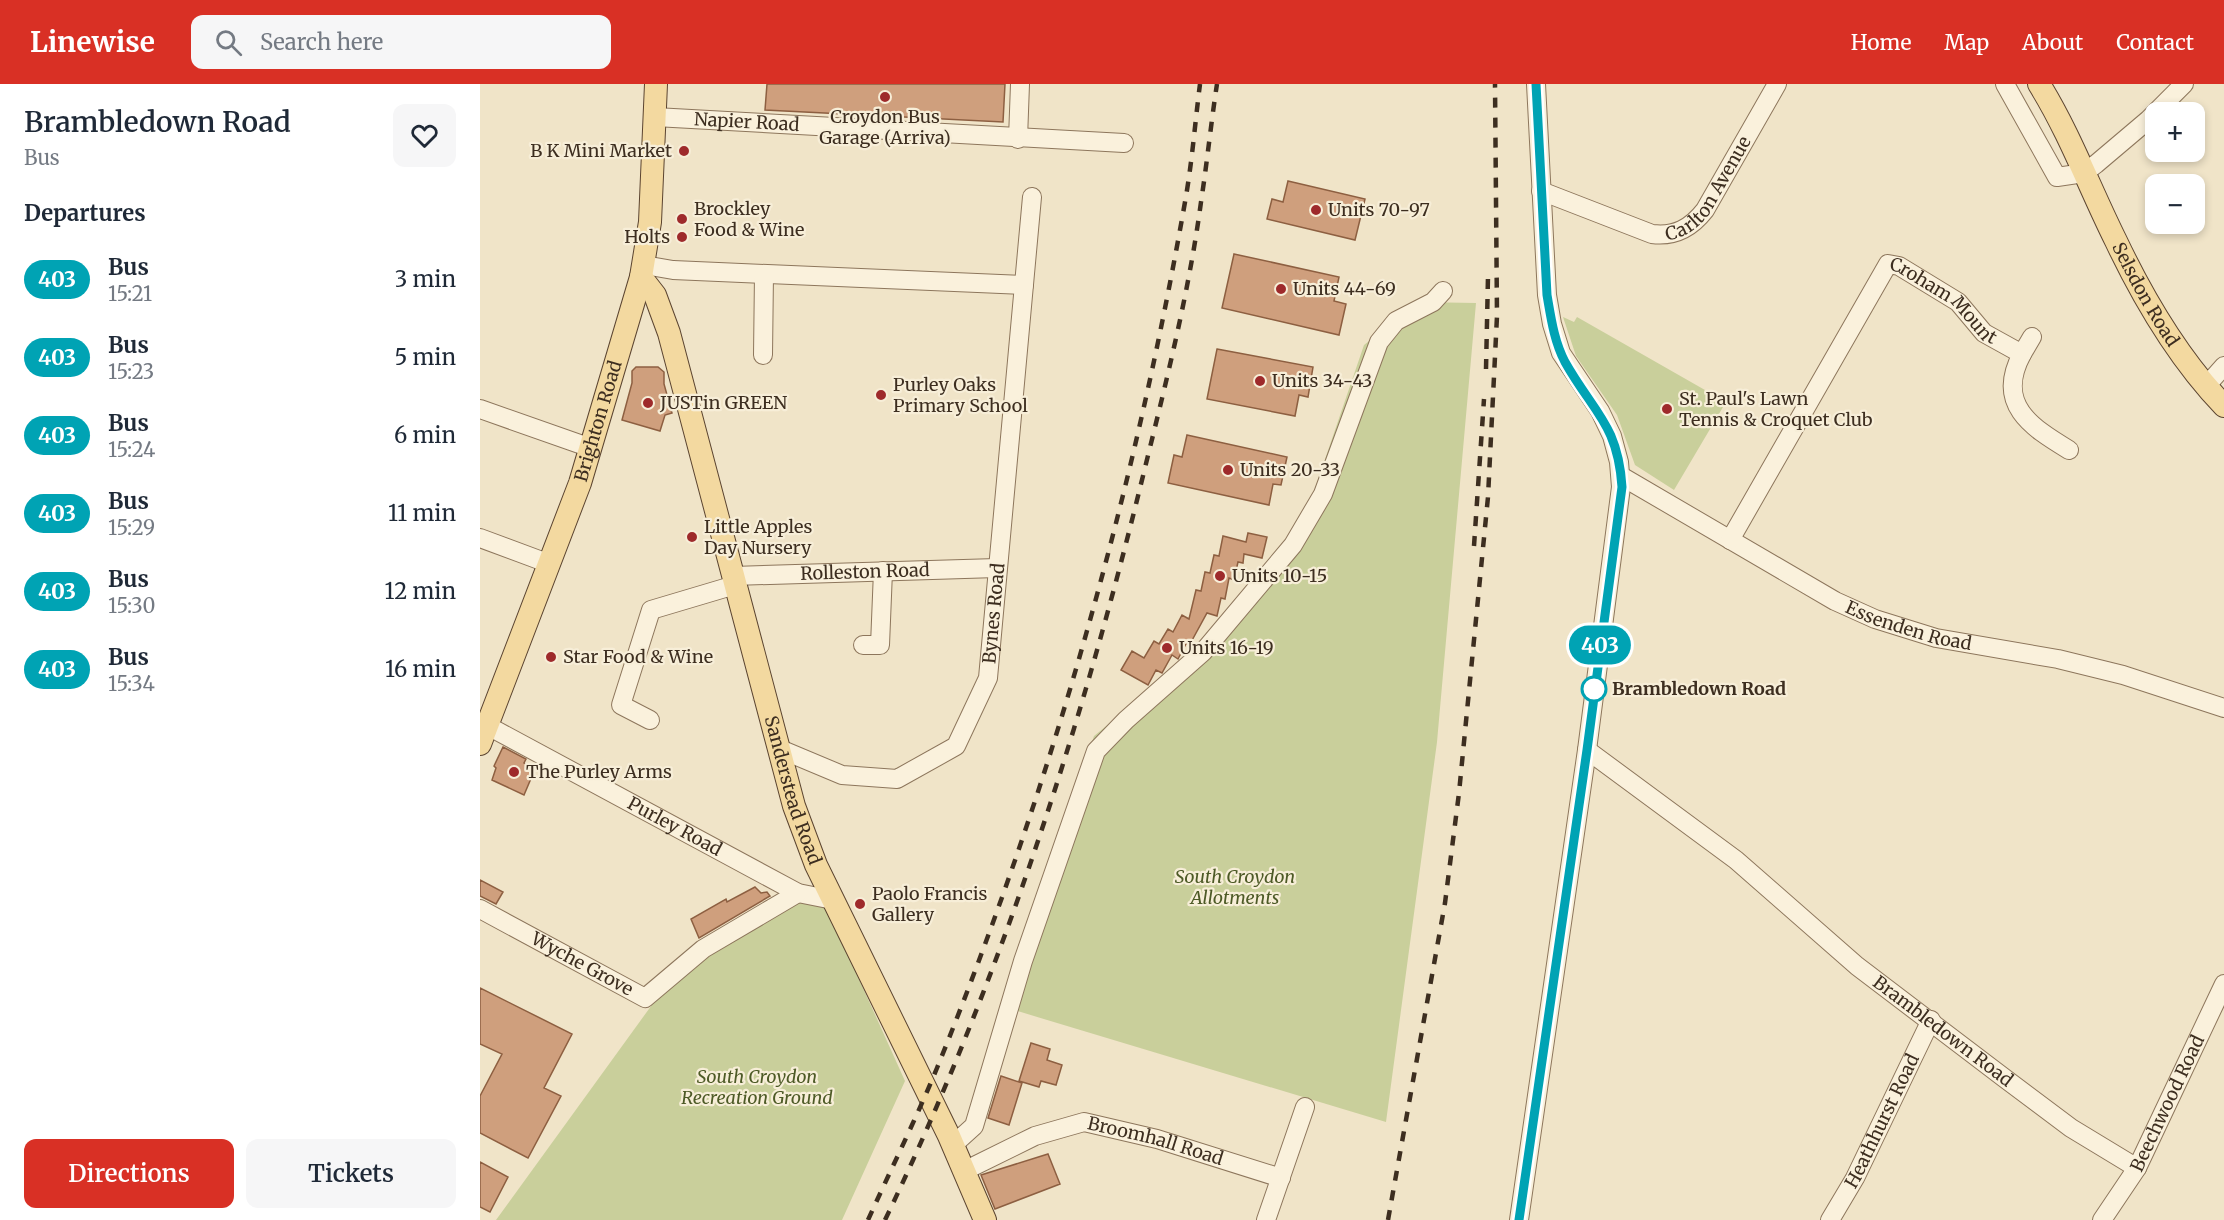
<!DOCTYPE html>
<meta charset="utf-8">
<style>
:root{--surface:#fff;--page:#f6f6f7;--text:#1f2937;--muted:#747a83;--accent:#d93025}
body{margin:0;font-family:Merriweather,serif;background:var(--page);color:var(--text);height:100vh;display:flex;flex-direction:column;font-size:22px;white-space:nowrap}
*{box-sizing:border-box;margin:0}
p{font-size:20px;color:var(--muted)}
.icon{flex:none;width:33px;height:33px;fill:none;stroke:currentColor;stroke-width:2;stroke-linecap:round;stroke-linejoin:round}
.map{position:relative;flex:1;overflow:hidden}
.side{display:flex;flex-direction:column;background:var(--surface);width:480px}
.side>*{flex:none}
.badge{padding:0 12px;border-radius:20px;font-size:21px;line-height:39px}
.fabs{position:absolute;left:1665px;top:18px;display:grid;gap:12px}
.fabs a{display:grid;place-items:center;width:60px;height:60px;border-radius:12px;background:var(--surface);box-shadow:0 3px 9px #0003;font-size:30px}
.map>.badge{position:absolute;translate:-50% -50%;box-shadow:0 0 0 3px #fff}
h2{padding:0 24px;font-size:22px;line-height:54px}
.round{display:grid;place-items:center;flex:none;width:63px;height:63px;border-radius:12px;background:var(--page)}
.summary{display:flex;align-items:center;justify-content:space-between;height:102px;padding:0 24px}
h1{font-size:28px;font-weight:600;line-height:45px}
.cta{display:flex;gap:12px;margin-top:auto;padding:12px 24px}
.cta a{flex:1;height:69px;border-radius:12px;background:var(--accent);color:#fff;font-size:24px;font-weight:600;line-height:69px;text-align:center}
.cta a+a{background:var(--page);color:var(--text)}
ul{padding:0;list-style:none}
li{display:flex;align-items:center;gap:18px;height:78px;padding:0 24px}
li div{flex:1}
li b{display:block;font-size:22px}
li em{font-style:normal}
li .badge{min-width:66px;font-weight:700;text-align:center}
header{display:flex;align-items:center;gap:36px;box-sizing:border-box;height:84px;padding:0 30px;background:var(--accent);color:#fff}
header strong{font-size:28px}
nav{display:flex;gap:33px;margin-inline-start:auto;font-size:21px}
.search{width:420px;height:54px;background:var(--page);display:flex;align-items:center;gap:15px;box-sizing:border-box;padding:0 21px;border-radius:12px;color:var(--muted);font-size:22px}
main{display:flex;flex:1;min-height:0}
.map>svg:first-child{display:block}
.green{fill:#c9cf9b}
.building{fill:#cf9f7d;stroke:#8d5f41;stroke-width:1.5}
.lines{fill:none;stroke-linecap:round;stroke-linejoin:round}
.minor-casing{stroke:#8d765c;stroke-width:20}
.major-casing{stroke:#5b4430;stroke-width:24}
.minor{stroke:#faf1dc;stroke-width:18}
.major{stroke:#f3d9a0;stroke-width:22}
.rail{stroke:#3d2e20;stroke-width:4.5;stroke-dasharray:10 10;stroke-linecap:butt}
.line-casing{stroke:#fff;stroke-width:14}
.line{stroke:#00a3b4;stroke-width:9}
.poi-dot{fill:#9e2a2b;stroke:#f7eed8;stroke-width:2}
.stop-dot{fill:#fff;stroke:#00a3b4;stroke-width:3}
.labels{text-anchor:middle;stroke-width:4.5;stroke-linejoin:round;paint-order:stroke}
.poi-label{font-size:18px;fill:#3d2e20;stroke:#f7eed8;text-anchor:start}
.street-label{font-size:18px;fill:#3d2e20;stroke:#f7eed8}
.stop-label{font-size:18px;font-weight:bold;fill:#3d2e20;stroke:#f7eed8;text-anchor:start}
.park-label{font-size:18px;font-style:italic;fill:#4d5a26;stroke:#f7eed8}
</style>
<header>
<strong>Linewise</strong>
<div class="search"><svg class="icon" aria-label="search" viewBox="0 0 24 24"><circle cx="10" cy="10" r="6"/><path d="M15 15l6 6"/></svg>Search here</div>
<nav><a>Home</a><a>Map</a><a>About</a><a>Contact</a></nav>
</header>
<main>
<section class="side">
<div class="summary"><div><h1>Brambledown Road</h1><p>Bus</p></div><a class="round"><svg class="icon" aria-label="heart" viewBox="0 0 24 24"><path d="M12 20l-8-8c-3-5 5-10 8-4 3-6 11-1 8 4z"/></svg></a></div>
<h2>Departures</h2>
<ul>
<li><span class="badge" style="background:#00a3b4;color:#fff">403</span><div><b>Bus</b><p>15:21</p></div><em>3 min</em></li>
<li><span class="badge" style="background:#00a3b4;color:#fff">403</span><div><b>Bus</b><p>15:23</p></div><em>5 min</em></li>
<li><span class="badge" style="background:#00a3b4;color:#fff">403</span><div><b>Bus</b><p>15:24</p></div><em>6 min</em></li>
<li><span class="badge" style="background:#00a3b4;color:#fff">403</span><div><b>Bus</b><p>15:29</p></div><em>11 min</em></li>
<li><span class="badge" style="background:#00a3b4;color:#fff">403</span><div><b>Bus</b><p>15:30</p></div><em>12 min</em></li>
<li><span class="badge" style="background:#00a3b4;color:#fff">403</span><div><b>Bus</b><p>15:34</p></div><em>16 min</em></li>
</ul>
<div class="cta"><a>Directions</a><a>Tickets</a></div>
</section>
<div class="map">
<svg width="1744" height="1136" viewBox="0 0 1744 1136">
<rect width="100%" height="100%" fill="#f0e4c8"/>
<path class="green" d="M939,218L996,219L957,658L906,1038L524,923L614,652L656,618L738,542L826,431L884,261Z
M1083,233L1094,238L1097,233L1246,318L1194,406L1155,381L1137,331L1096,272Z
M319,815L346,822L425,997L362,1136H16L174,918L225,871Z"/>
<path class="building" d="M287,0H525L523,38L285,26Z
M808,97L885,115L875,156L787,135L792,115L803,118Z
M754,170L859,193L854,217L866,220L859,251L742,224Z
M737,265L833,283L828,313L819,311L815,332L727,315Z
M156,283H178L184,288V300L192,329L185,331L180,347L142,336L152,299V287Z
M707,351L807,373L801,401L793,400L789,421L688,399L694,371L702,373Z
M768,449L787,453L782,474L764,470L763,479L758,478L754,496L749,494L745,515L741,514L737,532L727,529L710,560L707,558L698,575L692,571L682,589L676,586L668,601L641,586L652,567L664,574L674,557L679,560L688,545L693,548L702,531L709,535L716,506L721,507L725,488L730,489L734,471L739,472L743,452L766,458Z
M23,663L46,675L44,679L55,685L44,711L12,696L16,684L14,682Z
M0,796L23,808L16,820L0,812Z
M275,803L281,809L287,808L290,812L219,854L211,835L246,815L247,818Z
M0,904L92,950L64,1004L81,1012L48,1074L0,1049V1012L22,970L0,960Z
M551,959L570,965L567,976L582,981L576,1001L561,997L559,1003L539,997Z
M521,992L542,999L529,1041L508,1034Z
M568,1070L580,1100L515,1125L501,1091Z
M0,1078L28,1093L10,1128L0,1123Z"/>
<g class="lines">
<defs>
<g id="minor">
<path d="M1525,0L1577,93L1604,89L1616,80L1668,36L1704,0"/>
<path id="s1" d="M175,33L644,59"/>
<path d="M538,55L540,0"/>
<path id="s2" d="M1061,107L1172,150C1195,153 1211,144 1225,126L1297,0"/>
<path d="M164,181L193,186L544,201"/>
<path d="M1542,270L1552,253"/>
<path d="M283,271L284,190"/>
<path d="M1727,301L1744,282"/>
<path d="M0,325L111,364"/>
<path id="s3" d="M1141,392L1355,517L1395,535L1456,554L1578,575L1643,591L1744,624"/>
<path d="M0,454L70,480"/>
<path id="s4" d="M1250,456L1408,180L1419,182L1478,218L1504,249L1542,270C1515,320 1551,343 1589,366"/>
<path id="s5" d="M253,492L517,484"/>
<path d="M383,561H400L403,487"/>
<path d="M170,636L141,621L171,526L255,501"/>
<path id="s6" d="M8,642L318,809L353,816"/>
<path id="s7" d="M300,665L362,691L417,695L476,662L508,594L552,113"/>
<path id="s8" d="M1107,666L1256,776L1377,882L1523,993L1591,1044L1657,1084"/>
<path id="s9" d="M0,825L165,914L223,865L318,809"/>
<path d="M473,1061L494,1042L543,877L616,667L646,636L723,568L813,461L843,410L899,258L916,237L953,218L963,207"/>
<path id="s10" d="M484,1087L555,1052L604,1038L677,1055L801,1094"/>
<path d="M786,1136L825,1023"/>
<path d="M1039,1136L1107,666L1141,403L1139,378L1132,352L1120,327L1081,269L1072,240L1067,211L1056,0"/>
<path id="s11" d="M1350,1136L1375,1094L1451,936"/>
<path id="s12" d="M1622,1136L1657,1084L1744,900"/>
</g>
<g id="major">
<path id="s13" d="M1559,0C1590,50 1610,105 1636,157C1664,216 1698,274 1744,322"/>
<path id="s14" d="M161,193L175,211L189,249L314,722L336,781L469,1052L505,1136"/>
<path id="s15" d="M0,660L100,399L161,193L170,138L176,0"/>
</g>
</defs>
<use href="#minor" class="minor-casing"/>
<use href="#major" class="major-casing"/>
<use href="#minor" class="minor"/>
<use href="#major" class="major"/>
<path class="rail" d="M1006,285L1008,192
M994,462L1004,315
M388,1136C411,1085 436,1035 457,984C570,706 653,414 705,118C712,79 715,39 720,0
M405,1136C517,903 598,655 660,404C683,310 708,215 721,118C727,79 731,39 737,0
M908,1136L965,819L979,709L1008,413L1017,232L1015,0"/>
</g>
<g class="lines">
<defs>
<path id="line" d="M1039,1136L1107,666L1142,403C1138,340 1113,328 1085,278C1074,257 1071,234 1067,211L1056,0"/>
</defs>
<use href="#line" class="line-casing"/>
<use href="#line" class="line"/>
</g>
<g class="poi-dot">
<circle cx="405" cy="13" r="6"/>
<circle cx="204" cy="67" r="6"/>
<circle cx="836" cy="126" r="6"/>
<circle cx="202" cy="135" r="6"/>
<circle cx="202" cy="153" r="6"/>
<circle cx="801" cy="205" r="6"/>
<circle cx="780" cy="297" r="6"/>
<circle cx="401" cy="311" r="6"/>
<circle cx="168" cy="319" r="6"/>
<circle cx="1187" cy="325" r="6"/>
<circle cx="748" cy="386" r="6"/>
<circle cx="212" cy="453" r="6"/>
<circle cx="740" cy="492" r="6"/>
<circle cx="687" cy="564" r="6"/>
<circle cx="71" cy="573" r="6"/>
<circle cx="34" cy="688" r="6"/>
<circle cx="380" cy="820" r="6"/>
</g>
<circle class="stop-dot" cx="1114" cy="605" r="12"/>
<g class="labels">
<g class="poi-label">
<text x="405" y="39" text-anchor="middle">Croydon Bus<tspan x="405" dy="21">Garage (Arriva)</tspan></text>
<text x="192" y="73" text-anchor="end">B K Mini Market</text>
<text x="214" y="131">Brockley<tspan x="214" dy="21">Food &amp; Wine</tspan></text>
<text x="848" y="132">Units 70-97</text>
<text x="190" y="159" text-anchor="end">Holts</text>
<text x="813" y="211">Units 44-69</text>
<text x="792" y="303">Units 34-43</text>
<text x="413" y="307">Purley Oaks<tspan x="413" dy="21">Primary School</tspan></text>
<text x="1199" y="321">St. Paul's Lawn<tspan x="1199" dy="21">Tennis &amp; Croquet Club</tspan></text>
<text x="180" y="325">JUSTin GREEN</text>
<text x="760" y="392">Units 20-33</text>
<text x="224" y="449">Little Apples<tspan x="224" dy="21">Day Nursery</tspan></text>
<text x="752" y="498">Units 10-15</text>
<text x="699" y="570">Units 16-19</text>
<text x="83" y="579">Star Food &amp; Wine</text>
<text x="46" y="694">The Purley Arms</text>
<text x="392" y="816">Paolo Francis<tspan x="392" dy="21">Gallery</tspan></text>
</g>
<g class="street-label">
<text dy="6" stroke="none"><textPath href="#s1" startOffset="92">Napier Road</textPath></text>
<text dy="6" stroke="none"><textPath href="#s2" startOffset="198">Carlton Avenue</textPath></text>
<text dy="6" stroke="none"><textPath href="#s13" startOffset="236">Selsdon Road</textPath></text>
<text dy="6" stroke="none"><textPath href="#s4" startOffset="386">Croham Mount</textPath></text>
<text dy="6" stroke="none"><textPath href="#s15" startOffset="344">Brighton Road</textPath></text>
<text dy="6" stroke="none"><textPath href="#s5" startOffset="132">Rolleston Road</textPath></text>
<text dy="6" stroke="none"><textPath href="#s7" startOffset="330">Bynes Road</textPath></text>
<text dy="6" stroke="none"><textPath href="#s3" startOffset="326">Essenden Road</textPath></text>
<text dy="6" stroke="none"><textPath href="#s14" startOffset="537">Sanderstead Road</textPath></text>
<text dy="6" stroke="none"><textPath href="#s6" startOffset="212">Purley Road</textPath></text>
<text dy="6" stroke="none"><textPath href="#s9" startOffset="116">Wyche Grove</textPath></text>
<text dy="6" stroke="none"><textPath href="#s8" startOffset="454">Brambledown Road</textPath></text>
<text dy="6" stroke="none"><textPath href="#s12" startOffset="134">Beechwood Road</textPath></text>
<text dy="6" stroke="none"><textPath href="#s11" startOffset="112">Heathhurst Road</textPath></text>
<text dy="6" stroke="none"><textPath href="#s10" startOffset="204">Broomhall Road</textPath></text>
</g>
<g class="stop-label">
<text x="1132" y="611">Brambledown Road</text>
</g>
<g class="park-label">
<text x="755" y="799">South Croydon<tspan x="755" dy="21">Allotments</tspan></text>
<text x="277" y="999">South Croydon<tspan x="277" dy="21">Recreation Ground</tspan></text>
</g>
</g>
</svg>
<div class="fabs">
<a>+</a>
<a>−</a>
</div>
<b class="badge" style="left:1120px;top:561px;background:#00a3b4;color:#fff">403</b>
</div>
</main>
